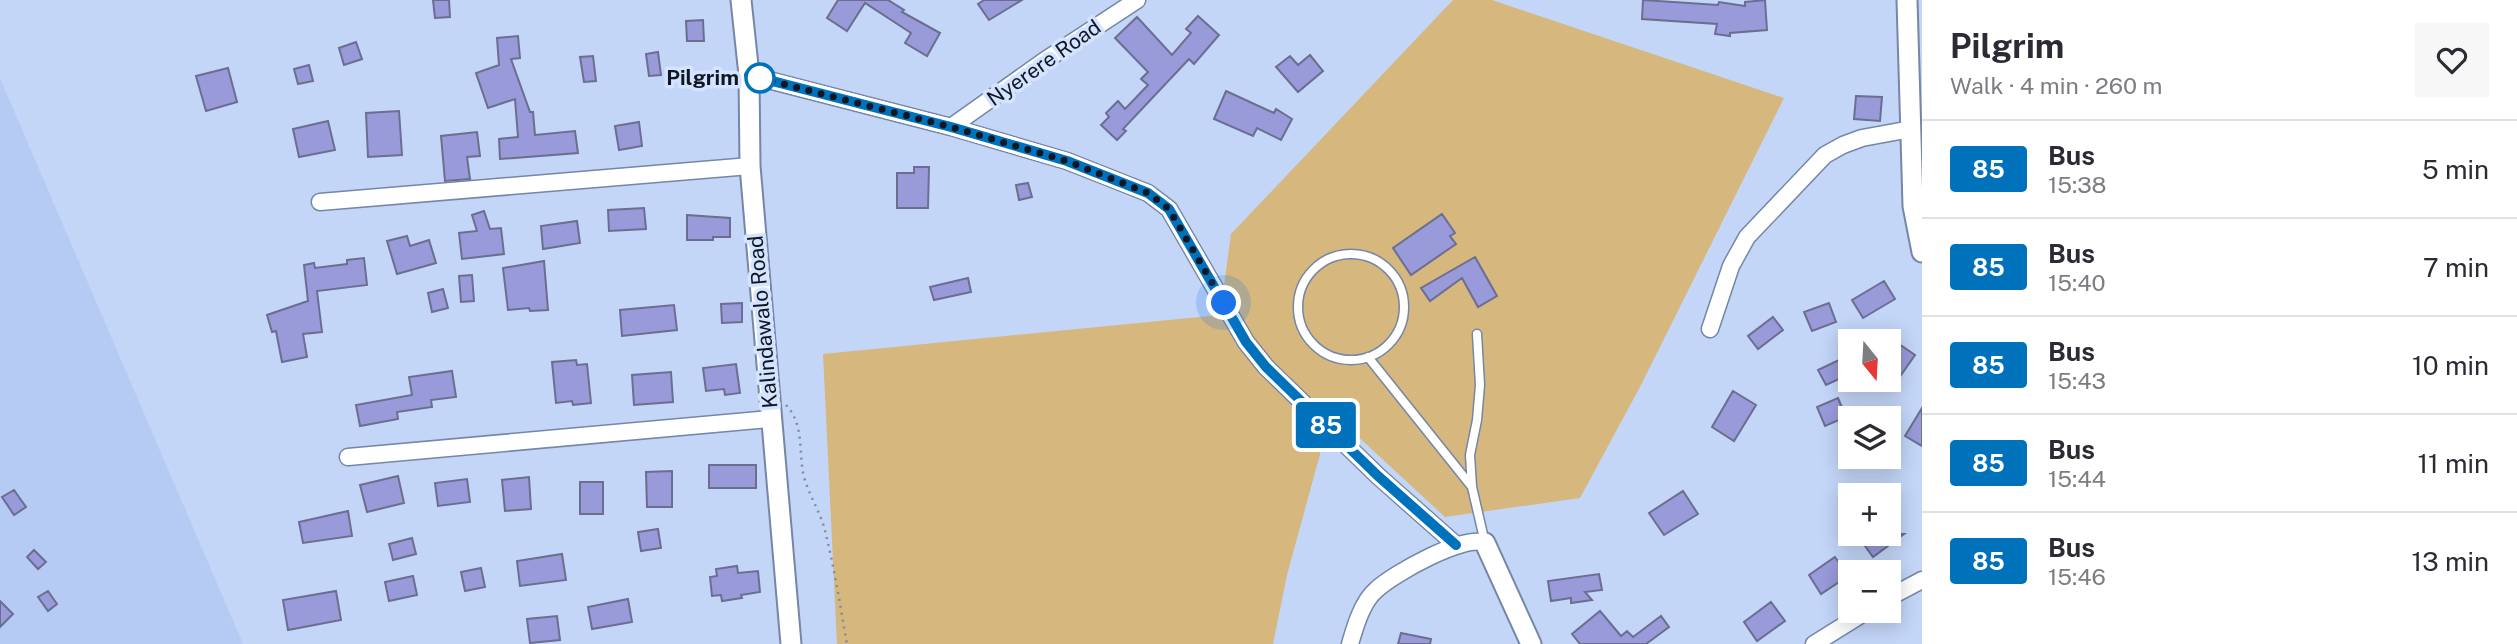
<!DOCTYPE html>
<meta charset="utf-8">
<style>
:root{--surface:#fff;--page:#f7f7f7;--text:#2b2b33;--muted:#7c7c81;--line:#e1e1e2}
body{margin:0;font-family:"Public Sans",sans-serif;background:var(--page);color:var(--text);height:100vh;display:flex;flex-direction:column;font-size:26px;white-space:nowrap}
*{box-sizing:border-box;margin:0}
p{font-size:23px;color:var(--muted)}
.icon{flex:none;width:38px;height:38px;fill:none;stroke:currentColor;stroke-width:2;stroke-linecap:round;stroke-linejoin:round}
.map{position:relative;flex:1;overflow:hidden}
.side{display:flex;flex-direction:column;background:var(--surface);width:595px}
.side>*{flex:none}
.badge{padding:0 14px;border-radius:5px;font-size:24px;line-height:46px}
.needle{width:46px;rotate:162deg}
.buttons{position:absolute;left:1838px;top:329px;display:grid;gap:14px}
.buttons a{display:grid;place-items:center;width:63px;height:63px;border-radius:0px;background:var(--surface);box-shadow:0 4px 18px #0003;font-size:35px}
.you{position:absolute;width:35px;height:35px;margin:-18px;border:5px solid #fff;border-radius:50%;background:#1a73e8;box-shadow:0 0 0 10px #1a73e833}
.map>.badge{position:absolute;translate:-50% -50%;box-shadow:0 0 0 4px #fff}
.round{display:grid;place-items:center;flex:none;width:74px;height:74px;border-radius:0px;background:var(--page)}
.head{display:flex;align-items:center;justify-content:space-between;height:119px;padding:0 28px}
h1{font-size:33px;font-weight:700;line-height:52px}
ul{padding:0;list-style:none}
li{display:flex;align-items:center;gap:21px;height:98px;padding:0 28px;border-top:2px solid var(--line)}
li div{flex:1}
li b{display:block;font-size:26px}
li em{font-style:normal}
li .badge{min-width:77px;font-weight:700;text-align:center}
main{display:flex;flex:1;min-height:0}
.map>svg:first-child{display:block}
.built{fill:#b6cbf4}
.green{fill:#d6b77d}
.building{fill:#989ada;stroke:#6c6e8f;stroke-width:2}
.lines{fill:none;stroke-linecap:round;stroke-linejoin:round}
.service-casing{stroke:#7586a6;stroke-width:11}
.minor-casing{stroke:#7586a6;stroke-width:19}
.tertiary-casing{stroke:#7586a6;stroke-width:23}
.path{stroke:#7d8ba4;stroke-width:2.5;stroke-dasharray:2 5;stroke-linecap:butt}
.service{stroke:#fff;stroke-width:8}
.minor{stroke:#fff;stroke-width:16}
.tertiary{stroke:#fff;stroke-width:19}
.line-casing{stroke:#fff;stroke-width:16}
.line{stroke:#0072bc;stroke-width:10}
.walk{stroke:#101622;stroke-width:7;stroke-dasharray:0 12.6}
.stop-dot{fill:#fff;stroke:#0072bc;stroke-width:3.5}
.labels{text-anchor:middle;stroke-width:7;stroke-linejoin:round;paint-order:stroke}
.street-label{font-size:21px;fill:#101622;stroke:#d4e3ff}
.stop-label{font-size:21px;font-weight:bold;fill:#101622;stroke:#d4e3ff;text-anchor:end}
</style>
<main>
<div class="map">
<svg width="1922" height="644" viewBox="0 0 1922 644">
<rect width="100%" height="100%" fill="#c3d6f8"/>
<path class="built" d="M0,78L243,644H0Z"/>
<path class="green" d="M1453,0H1492L1784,98L1641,385L1580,498L1445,517L1340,420L1325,436L1287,575L1273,644H837L823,354L1220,315L1231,234Z"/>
<path class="building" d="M433,0H449L450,17L435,18Z
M838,0H888L904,10L902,12L940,33L927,56L905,43L911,33L865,3L847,31L827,18Z
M984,0H1022L989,20L978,4Z
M1643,0L1718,5L1719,2L1745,6V2L1765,0L1767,30L1730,33V36L1715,34L1717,24L1642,19Z
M1198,16L1219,35L1194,64L1189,59L1123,129L1126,131L1117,140L1101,125L1109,117L1106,113L1118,101L1125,109L1148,85L1141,79L1148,72L1115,38L1137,17L1172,55L1191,33L1186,29Z
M703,20L704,41H687L686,21Z
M518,36L520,58L511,59L530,112H533L535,135L575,131L578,153L500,159L499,139L518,137L515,99L488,108L476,73L499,65L497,38Z
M356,42L362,59L344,65L339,48Z
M658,52L661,75L649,76L646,54Z
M1310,55L1323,71L1298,92L1276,67L1290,56L1298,65Z
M593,56L596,81L584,82L580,57Z
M309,65L313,81L298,84L294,69Z
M228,68L237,102L206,111L196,76Z
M1226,91L1274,113L1276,109L1292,119L1281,140L1257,128L1253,136L1214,119Z
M1856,96L1882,97L1880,121L1854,119Z
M399,111L402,155L368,157L366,113Z
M328,121L335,150L299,157L293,129Z
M639,122L642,146L619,150L615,126Z
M477,132L480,156L467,157L470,179L445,181L441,136Z
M914,167H929L928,208H897V173H914Z
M1028,183L1032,197L1019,200L1016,185Z
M644,208L646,229L609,231L608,210Z
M484,211L490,229L501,228L504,254L462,259L459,233L477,231L472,215Z
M1442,214L1455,233L1450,236L1456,244L1411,275L1393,248Z
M687,215L730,218V237H713V240H687Z
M577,221L580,243L543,249L541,226Z
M407,236L410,246L429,240L436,263L397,274L387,241Z
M1475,257L1497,296L1478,307L1462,278L1430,301L1421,288Z
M364,258L367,285L317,291L322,332L303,334L307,357L282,362L276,331L272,332L267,315L308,301L304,265L314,263L315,268L347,264V260Z
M544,261L548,310L530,311L529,308L508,310L503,268Z
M472,275L474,301L461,302L459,276Z
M968,278L971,292L934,300L930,287Z
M1884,281L1895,299L1863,318L1852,300Z
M443,289L448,308L432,312L428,293Z
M742,303V322L722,323L721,304Z
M1829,303L1836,322L1812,331L1804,312Z
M674,305L677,330L622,336L620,310Z
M1773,317L1783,330L1758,349L1748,336Z
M1896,342L1915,355L1899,378L1888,371V354Z
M1843,358L1850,374L1826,385L1818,370Z
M576,360L577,365L587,364L591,403L573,405L572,401L556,403L552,362Z
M736,364L740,393L725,395L724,389L706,391L703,368Z
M452,371L456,397L431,400L432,407L397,412L398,419L360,426L356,405L412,395L409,377Z
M671,372L673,402L634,405L632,375Z
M1733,391L1756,405L1734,441L1712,427Z
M1838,398L1846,417L1825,426L1817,407Z
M1922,408V446L1905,436Z
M709,465H756V488H709Z
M672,471V507H647L646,472Z
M398,476L404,503L367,512L360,485Z
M529,477L531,509L505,511L502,480Z
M467,479L470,502L438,506L435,483Z
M580,482H603V514H580Z
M14,490L26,507L14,515L2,497Z
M1683,491L1698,514L1664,535L1649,513Z
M348,511L352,536L303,543L299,522Z
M658,529L661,548L641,551L638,532Z
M1867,534H1904L1873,557L1860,539Z
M412,538L416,554L393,560L389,544Z
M34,550L46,562L38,569L27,557Z
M562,554L566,580L520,586L517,561Z
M1835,557L1848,576L1821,594L1809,575Z
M737,566L738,573L758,571L760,592L741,595L742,598L722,601L721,595L712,596L710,577L717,576L716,569Z
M481,568L485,587L465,591L461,572Z
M1599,574L1602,590L1585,592L1592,600L1571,603V598L1551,601L1548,581Z
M413,576L417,595L389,601L385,582Z
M48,591L57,604L48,611L38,597Z
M336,591L341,620L288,630L283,600Z
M628,599L632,622L592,629L588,607Z
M0,601L13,614L0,627Z
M1771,602L1785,621L1757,641L1744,622Z
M1600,611L1621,636L1627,631L1633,637L1661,616L1669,627L1646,644H1580L1572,634Z
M557,616L560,640L530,643L527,619Z
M1401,633L1431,639L1430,644H1398Z"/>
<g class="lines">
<defs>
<path id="service" d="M1298 307a53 53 0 1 1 106 0a53 53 0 1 1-106 0Z
M1477,334L1480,385L1477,420L1470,455L1472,487L1485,543
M1368,357L1472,487"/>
<path id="minor" d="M749,75L951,127L1067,161L1148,193L1169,209L1246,342L1266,367L1378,476L1456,545
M951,127L1044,61L1137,0
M320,202L750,166
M1710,329L1731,266L1747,237L1825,155L1843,145L1862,138L1911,129
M348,457L770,419
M1888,598L1922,580
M1350,644C1355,627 1362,602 1376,590C1393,574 1464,534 1485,543
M1814,644L1867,611"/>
<path id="tertiary" d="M741,0L749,75L750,166L791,644
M1907,0L1913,206L1922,252
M1485,543L1531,644"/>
</defs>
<use href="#service" class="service-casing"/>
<use href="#minor" class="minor-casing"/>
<use href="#tertiary" class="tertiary-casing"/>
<path class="path" d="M786,405C805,425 798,453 804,477C809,495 819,510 824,527C834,565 840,605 847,644"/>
<use href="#service" class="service"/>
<use href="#minor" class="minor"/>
<use href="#tertiary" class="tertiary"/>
</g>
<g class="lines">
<defs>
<path id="line" d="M749,75L951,127L1067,161L1148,193L1169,209L1246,342L1266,367L1378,476L1456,545"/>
</defs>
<use href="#line" class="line-casing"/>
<use href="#line" class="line"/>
<path class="walk" d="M760,78L951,127L1067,161L1148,193L1169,209L1224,303"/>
</g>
<circle class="stop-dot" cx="760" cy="78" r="14"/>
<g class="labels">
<g class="street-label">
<text transform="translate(1044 63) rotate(-35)" y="7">Nyerere Road</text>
<text transform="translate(763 322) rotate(-95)" y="7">Kalindawalo Road</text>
</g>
<g class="stop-label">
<text x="739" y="85">Pilgrim</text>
</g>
</g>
</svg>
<div class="buttons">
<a><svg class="needle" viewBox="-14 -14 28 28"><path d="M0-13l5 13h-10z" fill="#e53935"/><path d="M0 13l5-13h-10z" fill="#7c7c81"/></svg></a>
<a><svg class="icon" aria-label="layers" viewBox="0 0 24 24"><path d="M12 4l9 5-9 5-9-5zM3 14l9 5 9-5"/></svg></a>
<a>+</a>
<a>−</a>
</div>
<div class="you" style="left:1224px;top:303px"></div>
<b class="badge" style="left:1326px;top:425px;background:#0072bc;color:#fff">85</b>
</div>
<section class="side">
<div class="head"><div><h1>Pilgrim</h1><p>Walk · 4 min · 260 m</p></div><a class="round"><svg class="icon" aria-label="heart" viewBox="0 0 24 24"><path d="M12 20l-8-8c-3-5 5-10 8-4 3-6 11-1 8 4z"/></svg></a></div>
<ul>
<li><span class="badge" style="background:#0072bc;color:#fff">85</span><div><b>Bus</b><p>15:38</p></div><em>5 min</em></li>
<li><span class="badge" style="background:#0072bc;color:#fff">85</span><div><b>Bus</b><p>15:40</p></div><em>7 min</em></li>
<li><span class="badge" style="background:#0072bc;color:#fff">85</span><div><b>Bus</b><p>15:43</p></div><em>10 min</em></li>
<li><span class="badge" style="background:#0072bc;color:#fff">85</span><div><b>Bus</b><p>15:44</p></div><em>11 min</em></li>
<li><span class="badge" style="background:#0072bc;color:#fff">85</span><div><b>Bus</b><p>15:46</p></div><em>13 min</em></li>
</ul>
</section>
</main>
